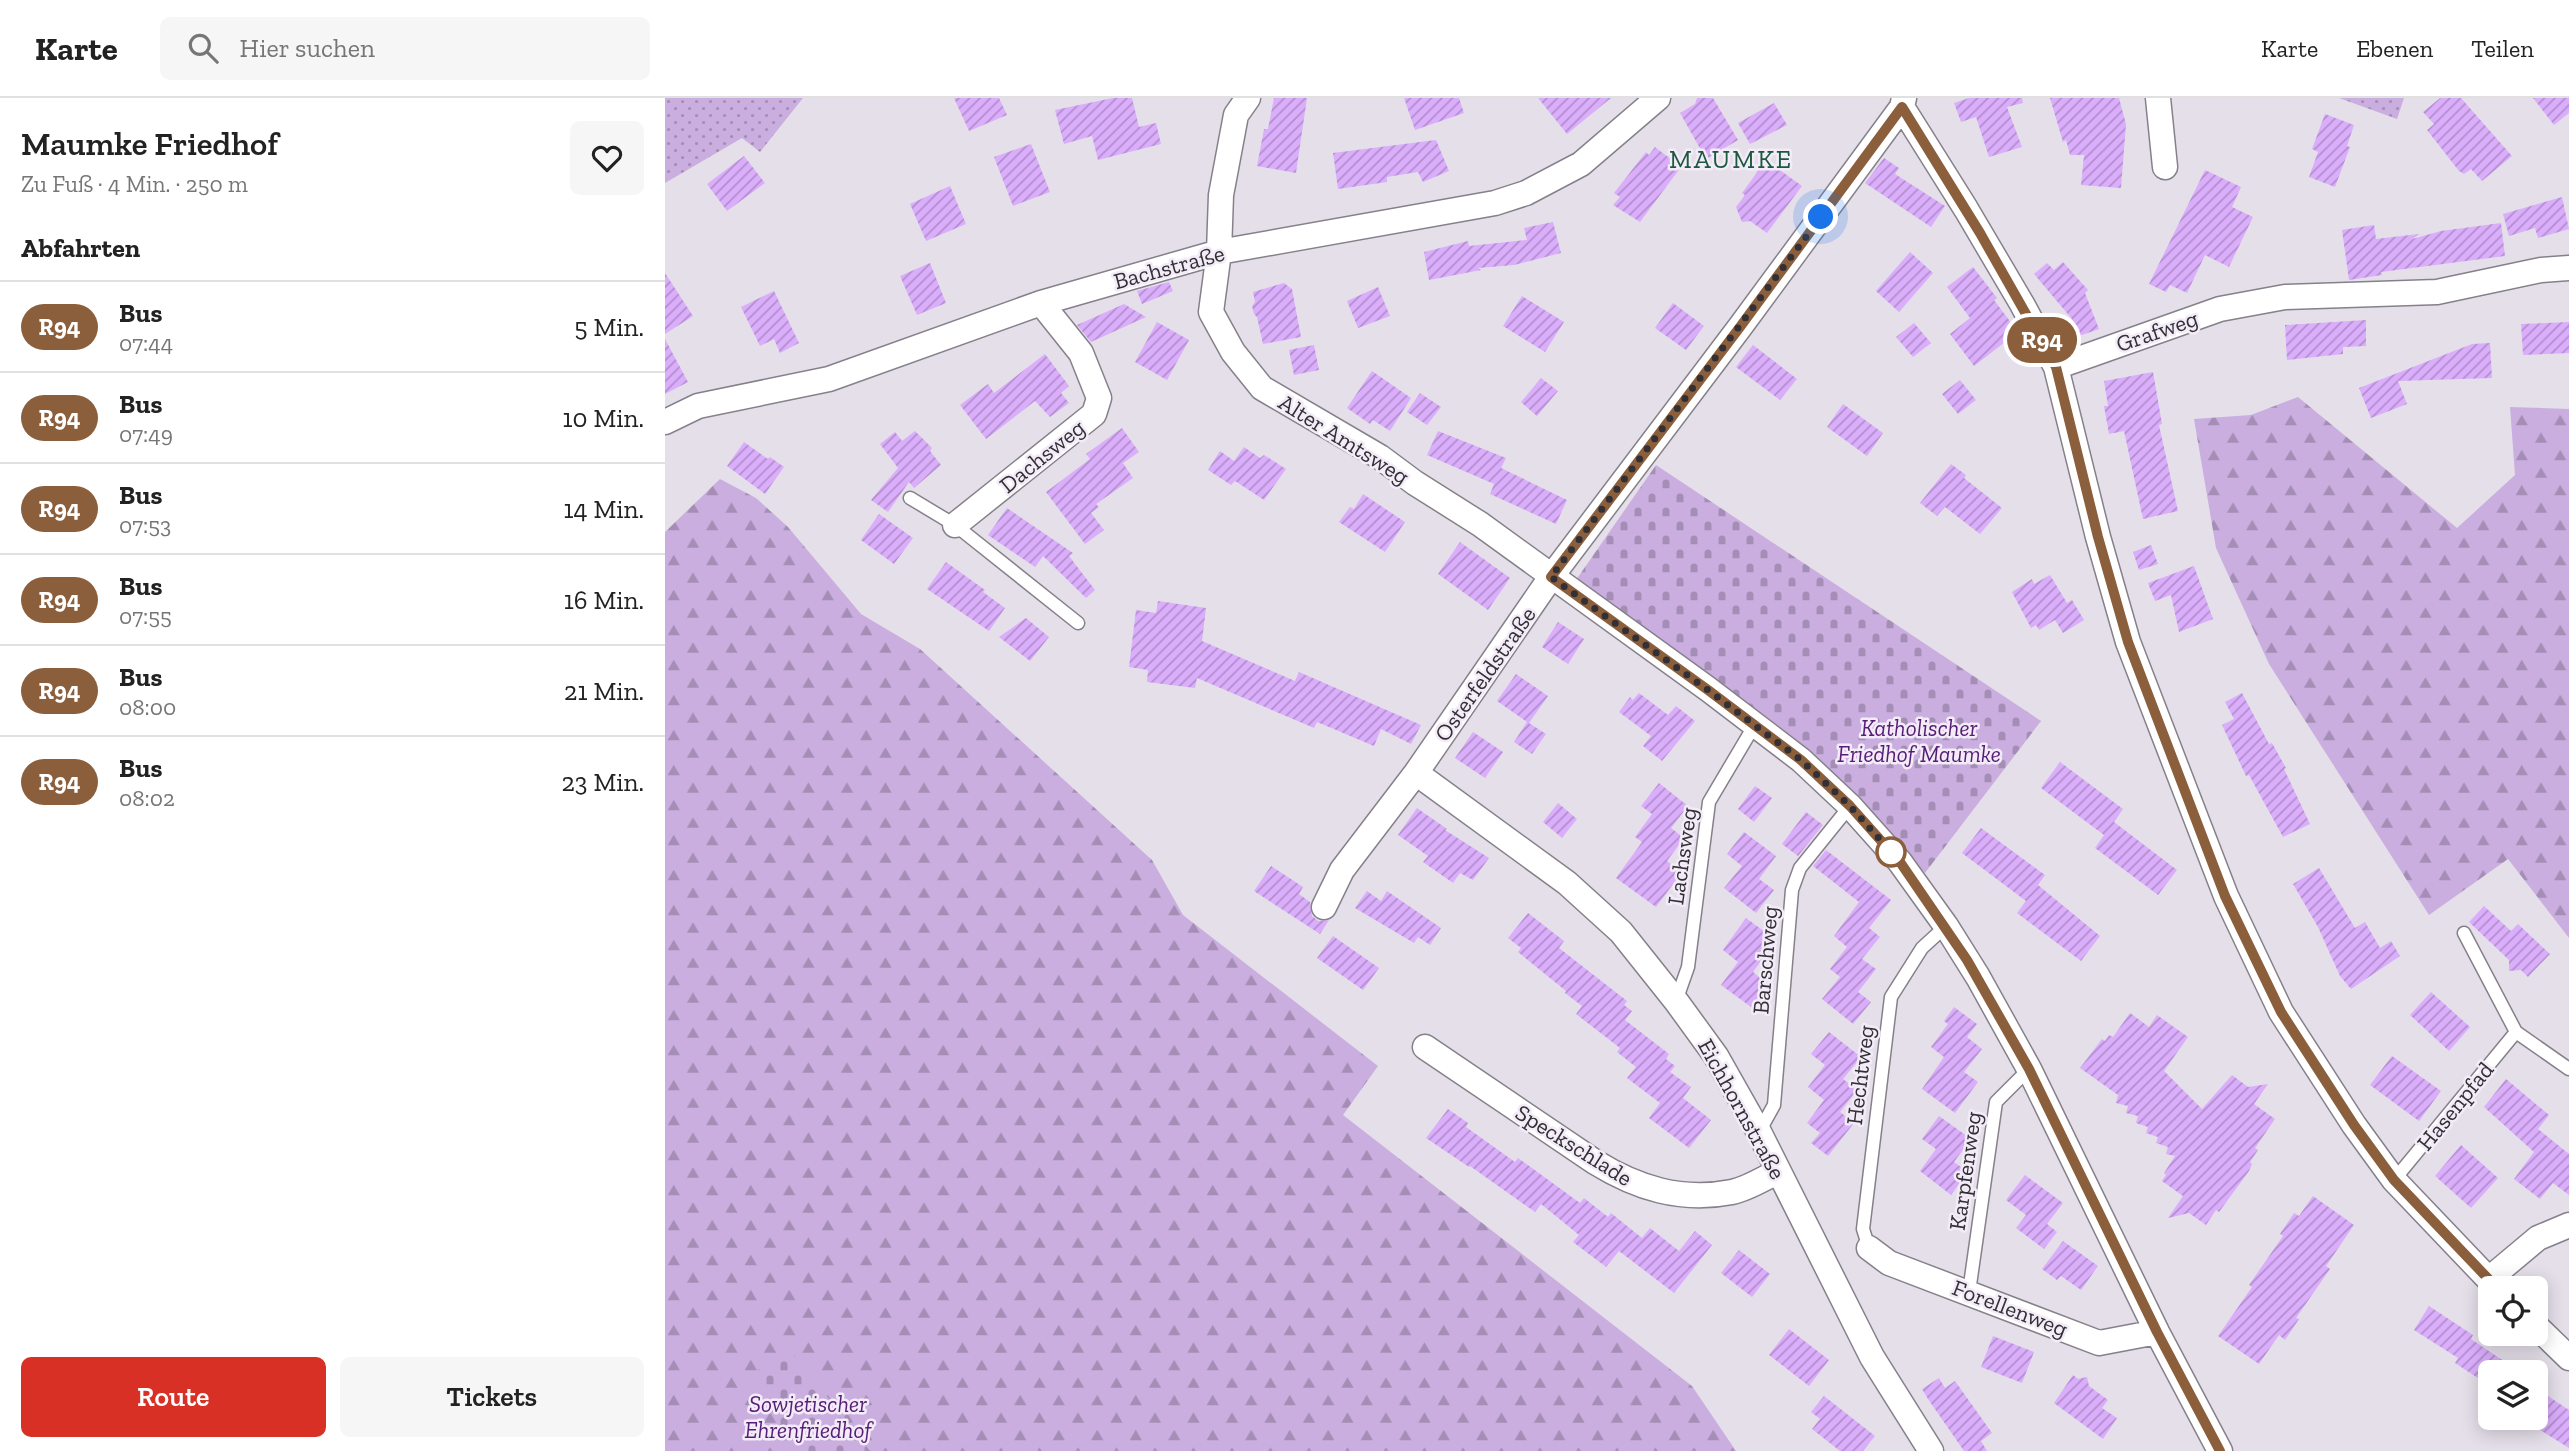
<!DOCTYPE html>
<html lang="de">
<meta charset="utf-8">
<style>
:root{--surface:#fff;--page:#f6f6f6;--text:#222;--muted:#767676;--line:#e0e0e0;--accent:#d93025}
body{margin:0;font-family:"Zilla Slab",serif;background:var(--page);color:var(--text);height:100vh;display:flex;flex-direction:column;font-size:26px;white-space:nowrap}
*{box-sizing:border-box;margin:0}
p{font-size:23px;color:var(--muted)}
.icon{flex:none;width:38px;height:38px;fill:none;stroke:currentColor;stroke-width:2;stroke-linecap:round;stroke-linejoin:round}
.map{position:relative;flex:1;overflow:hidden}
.panel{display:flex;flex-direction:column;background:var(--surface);width:665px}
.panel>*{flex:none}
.badge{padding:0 14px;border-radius:23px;font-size:24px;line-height:46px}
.controls{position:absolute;left:1813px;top:1178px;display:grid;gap:14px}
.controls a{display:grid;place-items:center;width:70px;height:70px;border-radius:10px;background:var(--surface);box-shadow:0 4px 18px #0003;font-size:35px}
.you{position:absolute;width:35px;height:35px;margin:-18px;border:5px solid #fff;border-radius:50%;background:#1a73e8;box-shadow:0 0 0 10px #1a73e833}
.map>.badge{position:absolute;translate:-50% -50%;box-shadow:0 0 0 4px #fff}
h2{padding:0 21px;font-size:26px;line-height:63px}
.round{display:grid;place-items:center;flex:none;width:74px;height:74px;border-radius:10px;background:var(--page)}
.head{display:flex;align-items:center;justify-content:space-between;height:119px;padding:0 21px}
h1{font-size:33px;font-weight:600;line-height:52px}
.primary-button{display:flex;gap:14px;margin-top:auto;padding:14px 21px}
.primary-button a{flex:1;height:80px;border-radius:10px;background:var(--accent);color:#fff;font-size:28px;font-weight:600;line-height:80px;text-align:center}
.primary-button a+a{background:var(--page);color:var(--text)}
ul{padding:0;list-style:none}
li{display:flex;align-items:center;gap:21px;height:91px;padding:0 21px;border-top:2px solid var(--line)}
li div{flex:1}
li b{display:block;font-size:26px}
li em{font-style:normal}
li .badge{min-width:77px;font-weight:700;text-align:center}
header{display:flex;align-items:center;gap:42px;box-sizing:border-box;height:98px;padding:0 35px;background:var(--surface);border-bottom:2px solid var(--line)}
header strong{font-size:33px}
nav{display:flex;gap:38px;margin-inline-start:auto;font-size:24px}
.search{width:490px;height:63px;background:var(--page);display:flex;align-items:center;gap:18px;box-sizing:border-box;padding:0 24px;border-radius:10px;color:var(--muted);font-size:26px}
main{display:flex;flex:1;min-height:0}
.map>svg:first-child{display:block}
.grass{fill:url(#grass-dots)}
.forest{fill:url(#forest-firs)}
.cemetery{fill:url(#cemetery-stones)}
.building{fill:url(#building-hatch)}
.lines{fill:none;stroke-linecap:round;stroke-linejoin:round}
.service-casing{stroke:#85808a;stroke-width:15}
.minor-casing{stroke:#85808a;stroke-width:27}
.service{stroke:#fff;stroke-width:12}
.minor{stroke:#fff;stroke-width:24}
.line-casing{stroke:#fff;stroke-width:16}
.line{stroke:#8b5e3c;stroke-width:10}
.walk{stroke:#323034;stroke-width:7;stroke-dasharray:0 12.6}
.stop-dot{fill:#fff;stroke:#8b5e3c;stroke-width:3.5}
.labels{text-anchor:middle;stroke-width:5;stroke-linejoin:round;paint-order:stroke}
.street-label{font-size:23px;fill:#323034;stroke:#f3ecf8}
.park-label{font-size:23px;font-style:italic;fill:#551d75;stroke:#f3ecf8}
.quarter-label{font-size:26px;letter-spacing:2px;fill:#1b5a3e;stroke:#f3ecf8}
</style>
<header>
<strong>Karte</strong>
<div class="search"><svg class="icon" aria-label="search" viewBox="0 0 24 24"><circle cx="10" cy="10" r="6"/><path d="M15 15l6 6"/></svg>Hier suchen</div>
<nav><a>Karte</a><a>Ebenen</a><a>Teilen</a></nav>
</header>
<main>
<section class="panel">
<div class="head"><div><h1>Maumke Friedhof</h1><p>Zu Fuß · 4 Min. · 250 m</p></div><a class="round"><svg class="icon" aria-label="heart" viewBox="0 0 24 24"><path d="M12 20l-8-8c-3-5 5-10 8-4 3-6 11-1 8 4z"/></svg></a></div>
<h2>Abfahrten</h2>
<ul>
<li><span class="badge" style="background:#8b5e3c;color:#fff">R94</span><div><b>Bus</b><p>07:44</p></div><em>5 Min.</em></li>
<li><span class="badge" style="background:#8b5e3c;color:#fff">R94</span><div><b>Bus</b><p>07:49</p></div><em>10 Min.</em></li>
<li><span class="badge" style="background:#8b5e3c;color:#fff">R94</span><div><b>Bus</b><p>07:53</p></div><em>14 Min.</em></li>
<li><span class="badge" style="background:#8b5e3c;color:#fff">R94</span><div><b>Bus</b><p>07:55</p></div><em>16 Min.</em></li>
<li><span class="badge" style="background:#8b5e3c;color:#fff">R94</span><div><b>Bus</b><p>08:00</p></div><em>21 Min.</em></li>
<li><span class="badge" style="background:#8b5e3c;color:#fff">R94</span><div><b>Bus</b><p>08:02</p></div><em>23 Min.</em></li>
</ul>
<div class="primary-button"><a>Route</a><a>Tickets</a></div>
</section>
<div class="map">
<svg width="1904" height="1353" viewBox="0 0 1904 1353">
<defs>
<pattern id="grass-dots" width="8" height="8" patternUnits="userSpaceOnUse" patternTransform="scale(1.75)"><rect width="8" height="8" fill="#caaee0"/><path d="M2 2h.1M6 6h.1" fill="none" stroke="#a58eb6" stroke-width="1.8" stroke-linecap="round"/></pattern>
<pattern id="forest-firs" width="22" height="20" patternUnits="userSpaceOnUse" patternTransform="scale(1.75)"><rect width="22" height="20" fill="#caaee0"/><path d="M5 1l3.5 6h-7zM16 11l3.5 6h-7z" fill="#a58eb6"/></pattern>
<pattern id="cemetery-stones" width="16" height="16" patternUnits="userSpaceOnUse" patternTransform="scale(1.75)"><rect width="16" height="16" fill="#caaee0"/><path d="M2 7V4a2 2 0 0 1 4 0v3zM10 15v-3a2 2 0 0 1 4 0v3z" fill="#a58eb6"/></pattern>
<pattern id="building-hatch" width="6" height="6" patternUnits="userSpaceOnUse" patternTransform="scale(1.75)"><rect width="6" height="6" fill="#dbaefc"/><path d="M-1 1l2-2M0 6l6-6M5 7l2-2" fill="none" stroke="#b28ecd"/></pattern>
</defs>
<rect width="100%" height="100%" fill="#e5dfea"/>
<path class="grass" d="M0,0H138L95,54L77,40L0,85Z
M1674,0H1739L1732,21Z"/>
<path class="forest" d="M1633,299L1792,430L1850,377L1845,309L1904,311V840L1843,761L1764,817L1604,566L1551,450L1529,321L1586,317Z
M55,381L91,400L123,429L196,516L255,551L487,762L518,817L713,968L678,1017L1027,1288L1071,1353H0V434Z"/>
<path class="cemetery" d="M991,367L1376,623L1260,775L1171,678L911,482Z
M127,1254L205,1353H133C112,1326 99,1306 91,1273Z"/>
<path class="building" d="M289,0H334L342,17L304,33Z
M448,0H467L474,29L491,25L496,46L433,62L427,38L399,46L390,12Z
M609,0H642L631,75L592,68L599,31H603Z
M739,0H794L799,15L750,32Z
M873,0H946L902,36Z
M1032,0H1048L1073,42L1041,61L1015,15L1030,6Z
M1304,0H1357L1358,5L1342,9L1357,49L1324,59L1311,19L1296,24L1289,5Z
M1385,0H1454L1461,26L1456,90L1416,87L1419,57H1405L1401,42L1398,44Z
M1775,0H1796L1847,58L1817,83L1806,71L1799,76L1794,73L1762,32L1769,26L1758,14Z
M1868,0H1904V15L1889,27Z
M1109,5L1122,27L1085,46L1073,25Z
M1660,16L1689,27L1682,48L1685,49L1670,89L1644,79L1653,54L1647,51Z
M771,42L784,73L758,84L753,74L722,79V84L673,91L668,55Z
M366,46L385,94L348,108L329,59Z
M990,49L1016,69L975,124L948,107L955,99L949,95L981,54L984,57Z
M79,58L100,85L62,113L42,86Z
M1219,60L1234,70L1230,76L1280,108L1266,129L1200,85Z
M1101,62L1137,88L1102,135L1085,123L1077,124L1071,109L1080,97L1077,95Z
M1540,72L1576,89L1567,109L1588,119L1564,169L1540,157L1522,195L1505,187L1501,194L1484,186Z
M285,88L301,126L261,143L245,106Z
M1897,99L1904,131L1873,140L1870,130L1844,138L1838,116Z
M888,124L896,155L849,167L813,170L816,172L764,182L759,154L803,143L804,148L862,142L859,130Z
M1836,125L1840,158L1716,174L1717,177L1684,182L1677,132L1709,127L1711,141L1754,136L1747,141L1776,133Z
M1245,154L1268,175L1234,214L1211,193Z
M1398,164L1423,192L1420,195L1434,231L1414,238L1407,221L1369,176L1382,165L1389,172Z
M265,165L281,205L252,217L235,178Z
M1308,169L1332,200L1329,202L1353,234L1309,268L1285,236L1305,220L1282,189Z
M0,175L28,218L0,236Z
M504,184L508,193L477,206L472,193Z
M619,185L627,191L636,239L598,246L592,219L589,216L587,208L590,204L588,194Z
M713,189L725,218L693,230L682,203Z
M109,193L134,245L115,255L109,241L95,248L76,209Z
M857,198L899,224L880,254L838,228Z
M1008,205L1039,228L1021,252L990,230Z
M459,206L481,219L426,244L412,227Z
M1701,222V248L1678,249V256L1622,262L1620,227Z
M492,224L524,242L502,282L470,264Z
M1904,224V255L1858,257L1856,226Z
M1249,225L1266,245L1248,259L1231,239Z
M0,241L23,284L0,296Z
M1825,245L1827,280L1733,283L1742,306L1706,320L1694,290L1807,246Z
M649,247L654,272L629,277L624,252Z
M1088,247L1132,281L1115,302L1071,269Z
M380,256L404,288L396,295L404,305L385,319L370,303L321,341L295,307L323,286L329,295Z
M707,273L746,300L725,333L708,322L705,326L682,310Z
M1488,274L1497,326L1494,327L1513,413L1478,421L1459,333L1444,336L1439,308H1443L1439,283Z
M876,280L893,293L872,318L856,304Z
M1295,282L1311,302L1293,316L1277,296Z
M755,295L776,309L762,327L742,314Z
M1178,306L1218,335L1202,358L1162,329Z
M457,330L474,354L458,365L468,380L431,406L434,409L426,415L439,432L420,446L381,394L425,361L421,356Z
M250,333L267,350L265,353L276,367L249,390L244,384L223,414L206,402L233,370L215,346L230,334L237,343Z
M773,333L841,360L836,370L902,402L891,426L825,396L829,386L762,357Z
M79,344L103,361L105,359L119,369L100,396L62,368Z
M579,349L595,360L599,357L621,371L599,402L570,383L566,387L543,372L555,353L569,363Z
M1286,366L1301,377L1299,380L1337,410L1315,436L1280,409L1272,418L1255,405Z
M698,396L740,424L720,454L674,424L685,409L689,411Z
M342,410L408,455L404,458L430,492L421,500L378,458L370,469L323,437Z
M214,416L248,440L229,466L196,442Z
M795,444L845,480L823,512L773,476Z
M1486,447L1493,466L1474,472L1468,454Z
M281,464L320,492L318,494L340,510L324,533L262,491Z
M1529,468L1548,521L1514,534L1506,497L1490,503L1483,485Z
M1385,477L1402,505L1407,502L1419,522L1398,535L1390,522L1374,532L1371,527L1366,530L1347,494L1367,481L1369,486Z
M493,503L541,510L537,543L630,583L634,574L756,627L746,646L716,631L709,648L652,624L649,630L532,580L530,590L482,584L483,572L464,569L471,512L491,515Z
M361,520L384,539L365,563L334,539Z
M893,524L919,541L903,566L877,549Z
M851,576L883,598L864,625L881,636L867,656L849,644L862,624L832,603Z
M974,595L1003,617L1011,608L1030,623L997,663L978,648L986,638L954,614L965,599L968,602Z
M1577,595L1604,646L1607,645L1621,670L1619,671L1645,726L1618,739L1584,677L1581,678L1557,627L1569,621L1560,604Z
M808,634L838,654L820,680L790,660Z
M1395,664L1458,711L1449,724L1512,772L1493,797L1430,750L1439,737L1376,690Z
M994,685L1023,708L1006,730L1019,740L1002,763L1017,774L991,809L951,780L977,744L970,739L987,716L976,708Z
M1090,688L1107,700L1089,724L1073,711Z
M893,705L912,721L897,740L878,724Z
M752,710L782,731L780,732L824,760L808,782L795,775L788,785L758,764L763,758L733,737Z
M1141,714L1158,727L1133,758L1117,746Z
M1316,730L1380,777L1373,787L1435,838L1416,863L1352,815L1361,803L1297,755Z
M1079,734L1111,758L1094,781L1109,792L1091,815L1059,790L1077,768L1062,756Z
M1161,752L1226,802L1204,830L1215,839L1197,861L1211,871L1193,894L1206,904L1188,926L1157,901L1175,879L1165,871L1182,849L1169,838L1194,804L1148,768Z
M606,768L638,789L634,796L645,804L647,818L653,823L664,822L655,836L589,793Z
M1654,770L1690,830L1700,824L1715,850L1726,843L1735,858L1686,891L1675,878L1653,829L1628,786Z
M702,793L716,803L722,793L776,830L765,847L753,839L749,845L690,810Z
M1819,808L1846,833L1853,826L1885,856L1863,879L1856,872L1844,873V862L1804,824Z
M863,815L899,843L894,850L962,903L959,907L967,913L960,922L1004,956L1001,961L1010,968L1005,974L1026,989L1018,1000L1046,1022L1024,1050L984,1020L995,1005L962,980L971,969L952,954L955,950L911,916L917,908L900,895L901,893L853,854L856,850L843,840Z
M1081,820L1111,842L1088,874L1103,886L1086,909L1056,887L1073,864L1058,852Z
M668,838L714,870L698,892L652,860Z
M1766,894L1805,929L1784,953L1745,917Z
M1289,909L1312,926L1302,939L1317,951L1299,974L1313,984L1290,1015L1257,991L1279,959L1266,949L1283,926L1279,923Z
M1465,915L1484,929L1492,917L1523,939L1499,973L1537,1011L1567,977L1583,989L1603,986L1589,1006L1610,1021L1590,1050L1593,1052L1585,1064L1587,1066L1584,1073L1554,1114L1551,1112L1541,1127L1524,1115L1503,1120L1518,1098L1497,1083L1501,1077L1499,1075L1510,1058L1501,1056L1503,1049L1491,1045L1493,1039L1481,1035L1483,1029L1471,1025L1473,1018L1461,1015L1463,1008L1451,1005L1453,997L1415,970L1437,941L1440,943L1444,937L1448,939Z
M1164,934L1196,959L1178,981L1192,992L1175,1014L1189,1025L1163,1058L1146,1045L1155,1035L1142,1025L1159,1002L1143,989L1160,967L1146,956Z
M1727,958L1776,993L1754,1023L1705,987Z
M1841,981L1884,1017L1873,1031L1904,1056V1097L1888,1085L1875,1101L1849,1081L1869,1054L1819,1009Z
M783,1011L803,1025L801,1029L850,1064L853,1060L915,1105L919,1100L943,1119L946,1115L977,1140L985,1130L1014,1153L1030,1133L1047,1147L1009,1195L954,1153L941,1169L908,1144L914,1137L876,1106L870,1114L805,1068L804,1069L761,1040Z
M1274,1018L1306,1041L1289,1064L1303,1074L1286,1097L1255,1073L1271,1051L1257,1041Z
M1796,1047L1833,1080L1806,1110L1770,1078Z
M1360,1077L1398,1105L1382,1126L1392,1134L1379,1151L1351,1130L1361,1117L1341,1102Z
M1648,1098L1689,1127L1661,1168L1665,1171L1631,1220L1634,1221L1620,1242L1614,1237L1594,1266L1553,1238L1587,1189L1584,1187L1618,1138L1615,1136L1629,1115L1634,1118Z
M1398,1143L1433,1168L1416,1192L1396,1178L1392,1182L1377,1171Z
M1074,1152L1105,1176L1087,1199L1056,1175Z
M1764,1208L1808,1237L1806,1241L1855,1274H1825V1288L1790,1265L1793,1260L1749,1232Z
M1124,1231L1164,1262L1144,1288L1104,1257Z
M1328,1238L1369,1254L1357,1285L1316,1269Z
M1408,1277L1413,1281L1422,1279L1424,1288L1443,1302L1437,1310L1452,1320L1438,1341L1389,1305Z
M1274,1280L1280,1290L1290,1283L1327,1335L1316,1343L1322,1353H1299L1263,1301L1257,1291Z
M1871,1290L1904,1312V1350L1856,1320H1874L1871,1318Z
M1159,1298L1210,1338L1198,1353H1175L1147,1331L1155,1321L1146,1314Z"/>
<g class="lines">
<defs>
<path id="service" d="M245,400L290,427L413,525
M1799,835L1851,934L1904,971
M1011,903L1023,869L1044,704L1089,628
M1094,1034L1109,1007L1127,792L1135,770L1185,708
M1729,1082L1851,934
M1204,1150L1198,1131L1226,899L1257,850L1281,828
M1304,1194L1331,1004L1364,971"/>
<path id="minor" d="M583,0L571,17L556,97L554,154L546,214L568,254L597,290L715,359L750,385L815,426L1043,591L1136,662L1185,708L1235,764L1281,828L1313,879L1364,971L1492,1234L1555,1353
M1239,0L1237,9L1301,111L1357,206L1391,269L1433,439L1463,544L1561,798L1616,914L1689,1027L1729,1082L1832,1190
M1493,0L1500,69
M1391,269L1555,211L1620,199L1772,194L1876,172L1904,170
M0,324L33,308L164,281L376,205L554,154L830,105L861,95L916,66L993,0
M290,427L429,316L434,300L416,255L376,205
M751,675L902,785L956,834L1011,903L1051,958L1094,1034L1207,1259L1266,1353
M659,809L677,772L751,675L886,479L1075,229L1237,9
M760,949L930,1064C972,1090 1016,1104 1067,1094C1082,1091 1098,1081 1112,1074
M1204,1150L1224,1165L1434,1245L1492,1234
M1824,1181L1873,1140L1904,1127
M1871,1228L1904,1260"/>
</defs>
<use href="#service" class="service-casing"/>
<use href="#minor" class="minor-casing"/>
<use href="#service" class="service"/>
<use href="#minor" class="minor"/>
</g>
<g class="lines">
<defs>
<path id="line" d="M1555,1353L1492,1234L1364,971L1302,862L1235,764L1185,708L1136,662L1043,592L886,479L1075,229L1237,9L1315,135L1391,269L1433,439L1463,544L1560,798L1616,914L1689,1027L1729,1082L1832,1190"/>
</defs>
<use href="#line" class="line-casing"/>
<use href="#line" class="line"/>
<path class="walk" d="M1156,119L886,479L1043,592L1136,662L1185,708L1226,754"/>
</g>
<circle class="stop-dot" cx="1226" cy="754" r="14"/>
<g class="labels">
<g class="street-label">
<text transform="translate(504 169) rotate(-15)" y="8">Bachstraße</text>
<text transform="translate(1492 233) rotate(-19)" y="8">Grafweg</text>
<text transform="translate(679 341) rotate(32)" y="8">Alter Amtsweg</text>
<text transform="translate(377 358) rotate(-39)" y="8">Dachsweg</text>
<text transform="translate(820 576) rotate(-55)" y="8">Osterfeldstraße</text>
<text transform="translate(1017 758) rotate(-82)" y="8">Lachsweg</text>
<text transform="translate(1100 862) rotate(-85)" y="8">Barschweg</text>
<text transform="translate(1195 977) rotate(-83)" y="8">Hechtweg</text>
<text transform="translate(1790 1008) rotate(-51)" y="8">Hasenpfad</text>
<text transform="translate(1077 1011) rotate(61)" y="8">Eichhornstraße</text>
<text transform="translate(909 1047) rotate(32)" y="8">Speckschlade</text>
<text transform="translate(1300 1073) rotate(-82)" y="8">Karpfenweg</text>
<text transform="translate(1345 1210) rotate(21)" y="8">Forellenweg</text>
</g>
<g class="park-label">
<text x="1254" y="638">Katholischer<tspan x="1254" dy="26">Friedhof Maumke</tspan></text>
<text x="143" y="1314">Sowjetischer<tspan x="143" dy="26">Ehrenfriedhof</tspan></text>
</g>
<g class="quarter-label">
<text x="1066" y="70">MAUMKE</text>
</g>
</g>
</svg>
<div class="controls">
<a><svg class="icon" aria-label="locate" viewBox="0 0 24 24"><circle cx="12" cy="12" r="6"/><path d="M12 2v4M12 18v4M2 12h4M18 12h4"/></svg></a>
<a><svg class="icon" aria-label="layers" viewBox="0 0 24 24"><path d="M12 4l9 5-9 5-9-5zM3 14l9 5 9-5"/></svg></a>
</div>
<div class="you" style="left:1156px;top:119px"></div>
<b class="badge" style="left:1377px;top:242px;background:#8b5e3c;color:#fff">R94</b>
</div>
</main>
